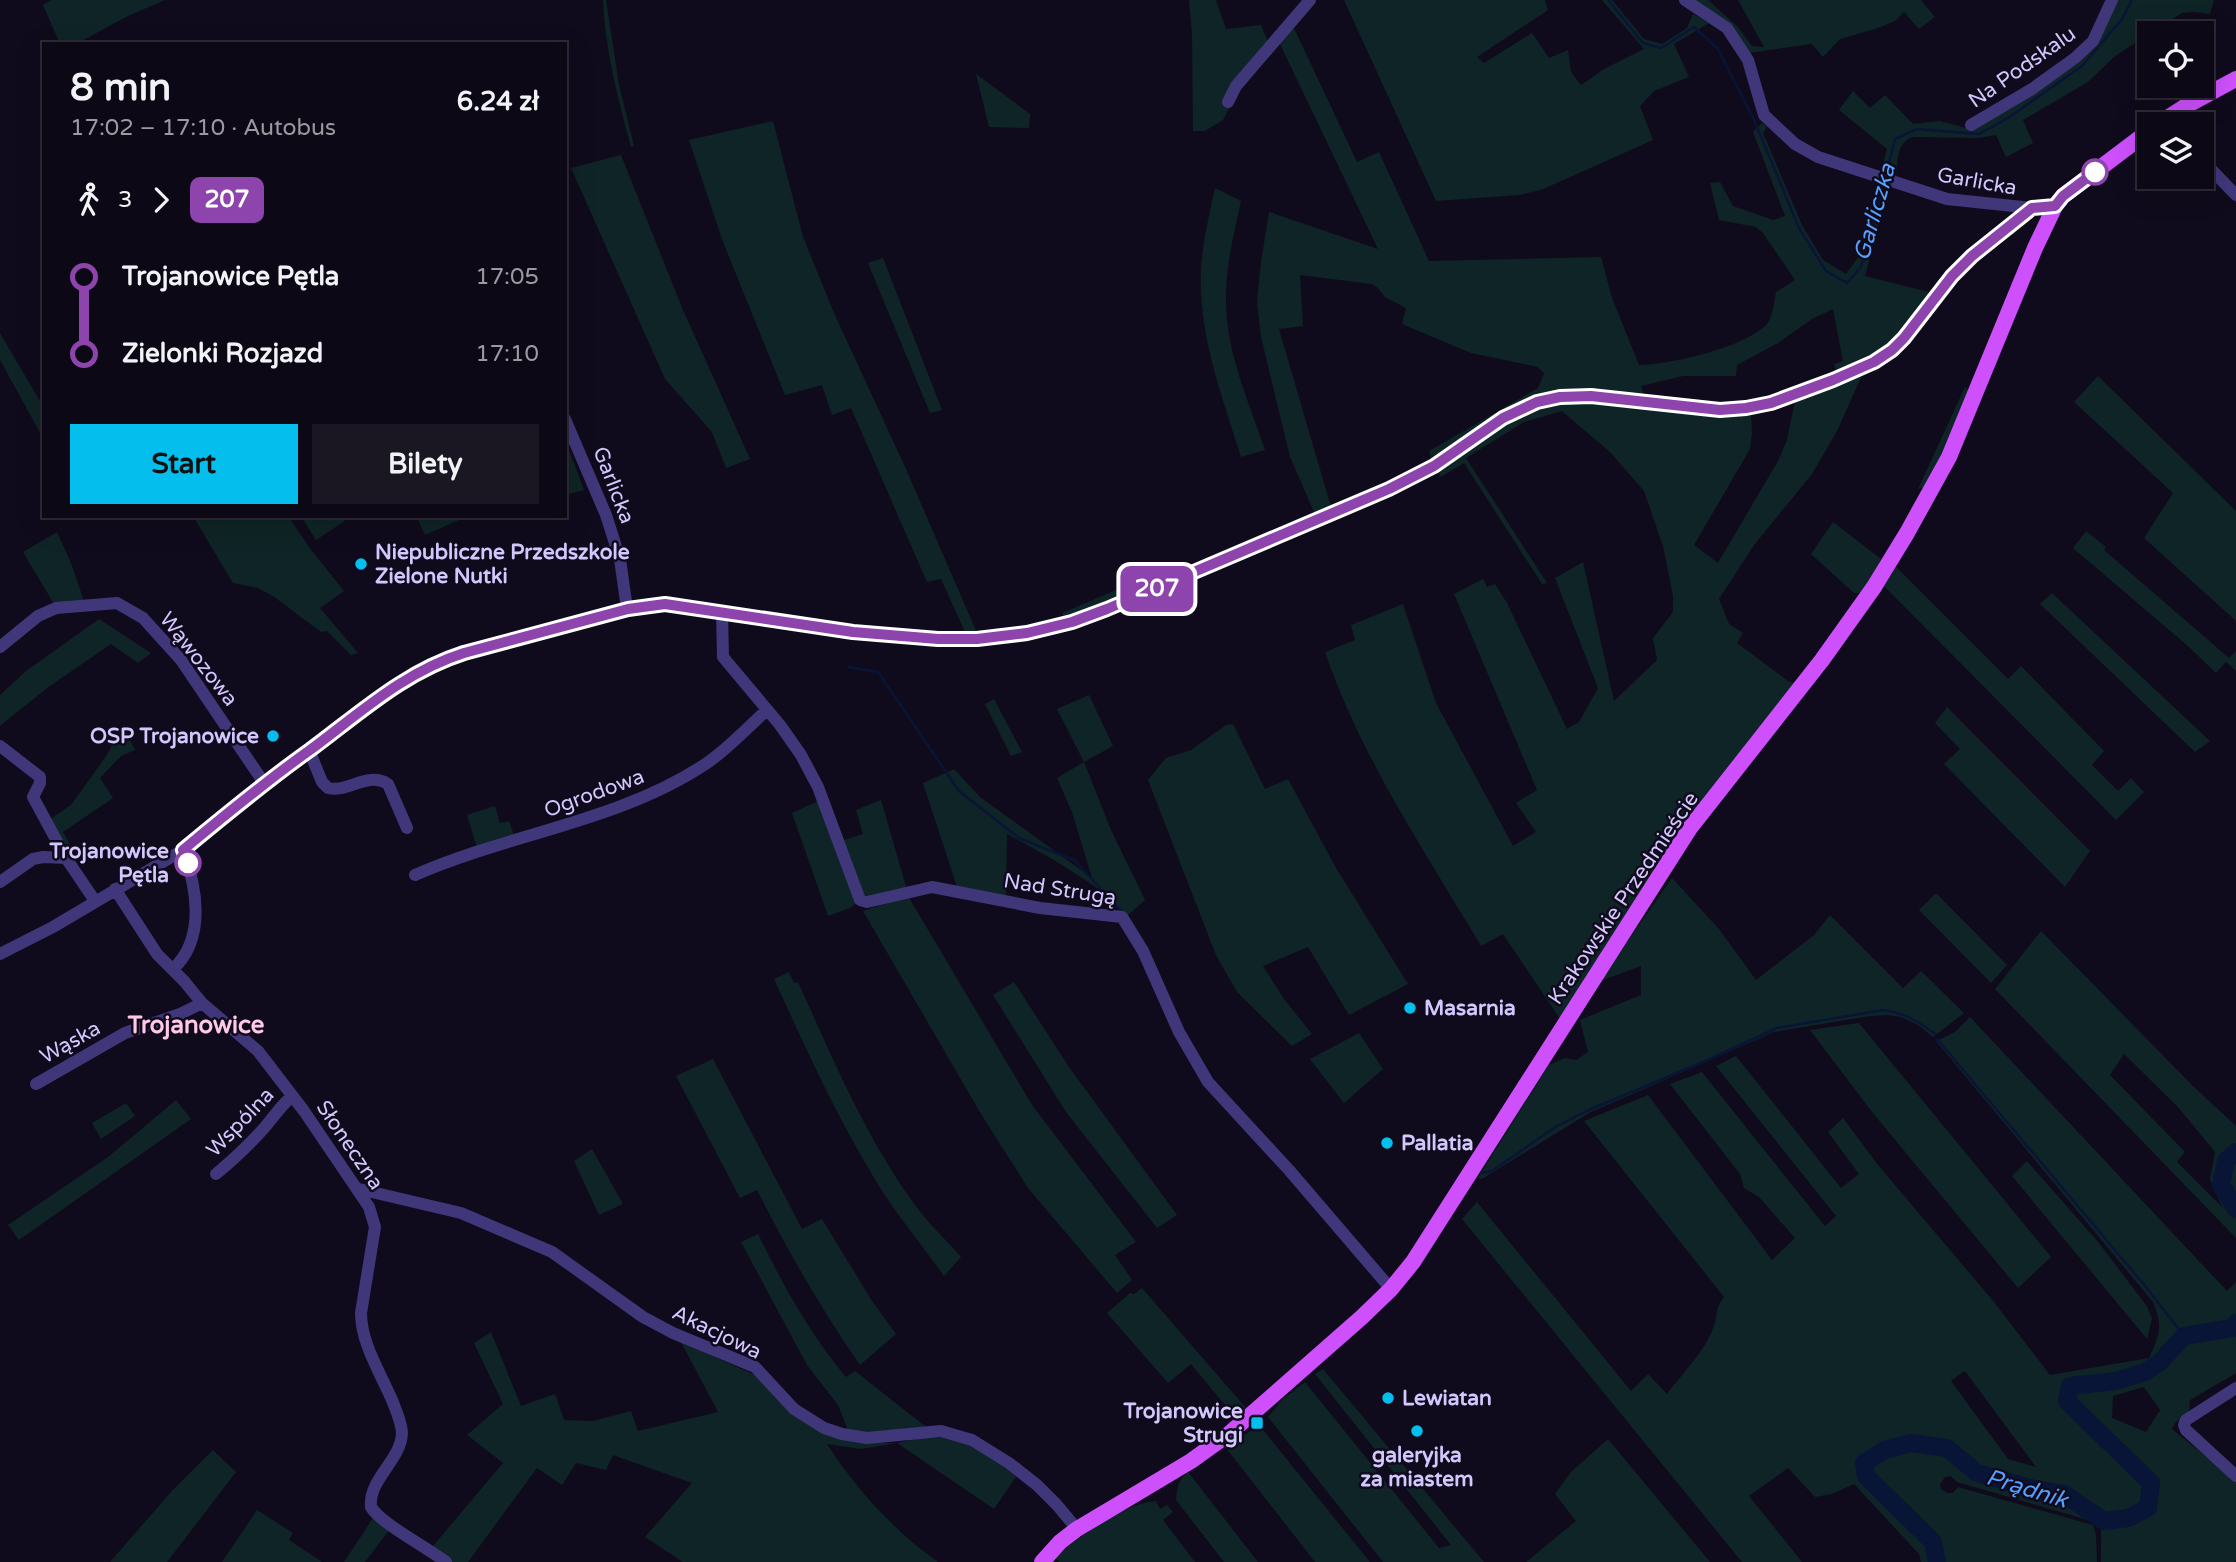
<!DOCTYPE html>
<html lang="pl">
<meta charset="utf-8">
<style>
:root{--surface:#0c0815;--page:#1a1622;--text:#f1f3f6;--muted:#9a9aa0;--line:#2c2934;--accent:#04bfed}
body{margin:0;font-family:"Varela Round",sans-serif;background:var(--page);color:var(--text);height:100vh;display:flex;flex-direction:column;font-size:26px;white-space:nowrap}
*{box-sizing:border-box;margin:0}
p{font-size:23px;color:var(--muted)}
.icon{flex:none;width:38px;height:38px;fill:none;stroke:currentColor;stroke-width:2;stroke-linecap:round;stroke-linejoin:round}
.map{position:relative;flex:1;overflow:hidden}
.panel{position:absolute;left:42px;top:42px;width:525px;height:476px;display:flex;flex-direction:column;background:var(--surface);border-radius:0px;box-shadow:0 7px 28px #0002,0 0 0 2px var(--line)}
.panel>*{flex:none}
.badge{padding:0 14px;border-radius:10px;font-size:24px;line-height:46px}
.tools{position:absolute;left:2137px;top:21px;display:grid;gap:14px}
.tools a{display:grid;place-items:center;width:77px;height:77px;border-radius:0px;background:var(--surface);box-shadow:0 7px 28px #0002,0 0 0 2px var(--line);font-size:35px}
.map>.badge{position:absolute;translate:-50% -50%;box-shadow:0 0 0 4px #fff}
.legs{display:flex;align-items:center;gap:10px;height:77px;padding:0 28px;font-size:23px}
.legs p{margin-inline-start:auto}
.head{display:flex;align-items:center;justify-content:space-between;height:119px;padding:0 28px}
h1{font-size:38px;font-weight:700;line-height:52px}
.action{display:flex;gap:14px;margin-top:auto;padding:14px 28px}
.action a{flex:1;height:80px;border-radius:0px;background:var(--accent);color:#111;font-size:28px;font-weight:700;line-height:80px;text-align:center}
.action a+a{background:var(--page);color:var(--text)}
ul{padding:0 28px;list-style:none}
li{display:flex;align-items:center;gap:24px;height:77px;font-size:26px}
li i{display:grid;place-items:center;width:10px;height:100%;margin:0 9px;background:currentColor}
li i::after{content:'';width:18px;height:18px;margin:-9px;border:5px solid;border-radius:50%;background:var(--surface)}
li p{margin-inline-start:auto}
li:first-child i{background:linear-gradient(#0000 50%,currentColor 0)}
li:last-child i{background:linear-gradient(currentColor 50%,#0000 0)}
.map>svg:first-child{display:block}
.green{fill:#0f2426;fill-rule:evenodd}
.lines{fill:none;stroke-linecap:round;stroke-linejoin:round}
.stream{stroke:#091537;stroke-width:2.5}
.river{stroke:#091537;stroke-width:18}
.minor{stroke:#40377a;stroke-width:12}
.major{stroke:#cd50fc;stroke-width:16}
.line-1-casing{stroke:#fff;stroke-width:16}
.line-1{stroke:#8e44ad;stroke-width:10}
.stop-1-dot{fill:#fff;stroke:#8e44ad;stroke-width:3.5}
.poi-dot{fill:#04bfed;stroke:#100b1c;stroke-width:2.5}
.labels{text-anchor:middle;stroke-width:5;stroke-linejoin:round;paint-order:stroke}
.street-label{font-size:21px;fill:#d3c7fe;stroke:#100b1c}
.poi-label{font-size:21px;font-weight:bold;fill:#d3c7fe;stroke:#100b1c;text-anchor:start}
.stop-label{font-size:21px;font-weight:bold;fill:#d3c7fe;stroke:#100b1c;text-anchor:end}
.water-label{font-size:23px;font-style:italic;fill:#579ffc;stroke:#100b1c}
.quarter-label{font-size:24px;font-weight:bold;fill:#fec9e6;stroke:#100b1c}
</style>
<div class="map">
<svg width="2236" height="1562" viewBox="0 0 2236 1562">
<rect width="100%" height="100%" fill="#100b1c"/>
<path class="green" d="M52,0H165L128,16L76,44H60L43,5Z
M603,0H606L619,85L634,146L631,147C618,98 605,50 603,0Z
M1189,0H1216L1226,29L1261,25L1269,44L1230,106L1223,120L1205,131H1193L1192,33Z
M1344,0H1545L1548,10L1477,57L1484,63L1532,33L1549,58L1568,50L1571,72L1581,85L1604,69L1644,49L1602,0H1612L1644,39L1662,44L1687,28L1693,14L1709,23L1674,44L1689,77L1654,91L1640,106L1653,140L1541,190L1519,195L1436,201Z
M1695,0H1708L1738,27L1752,46L1764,47L1738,0H1921L1935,17L1919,29L1904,12L1895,21L1875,29L1840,39L1823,57L1812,44L1749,53Z
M2116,0H2214L2210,14L2194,12L2182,13L2115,56L2088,82L2023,120L2033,143L2006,157L1996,135L1979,138L1912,137C1896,144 1898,161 1896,177L1881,171L1887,149L1839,110L1853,91L1870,108L1885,95L1913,124L1940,121L1974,130L2077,64Z
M1293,26L1357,162L1379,152L1429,261L1601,257L1612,298L1639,365C1669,365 1746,347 1767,324C1773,316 1774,302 1776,292L1795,280L1763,233L1756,227L1719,220L1710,183L1720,182L1733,206L1773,220L1785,216L1753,132L1762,123L1767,127L1763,133L1802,225L1823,260L1846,274L1859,256L1877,184L1889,185L1865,276L1933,293L1906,330L1878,355L1836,370L1834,364L1843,361L1833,309L1812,319L1778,343L1737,365L1736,376H1683L1641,386L1643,394L1548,393L1517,404L1431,458L1429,451L1538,388L1544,373L1538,367L1471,353L1402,324L1406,308L1385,297L1377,287L1372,284L1300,275L1303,326L1279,329L1331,507L1314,512L1290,457L1261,337L1257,302L1261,262L1269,212L1378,249L1279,42Z
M976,74L1030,114L1029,128L989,127Z
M773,121L803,237L834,313L906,469L977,633L966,634L941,579L927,582L851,408L832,415L822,385L785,395L723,242L689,140Z
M621,155L683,310L750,459L726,468L712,432L665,379L571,168Z
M1215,188L1241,201C1234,233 1226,265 1226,298C1225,350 1249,402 1265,450L1241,457C1224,402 1203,348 1201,290C1199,256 1208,221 1215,188Z
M883,258L942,410L930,413L868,263Z
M0,333L44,408V440L0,360Z
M1863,373L1837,431L1812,474L1754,545L1719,599L1729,624L1743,633L1737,643L1788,681L1796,683L1560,1019L1503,934L1481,946C1424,850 1361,757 1325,652L1355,640L1351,625L1403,604L1436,703L1513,846L1536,832L1516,803L1537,790L1454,594L1483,579L1487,587L1495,584L1507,603L1567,729L1579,722L1598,688L1555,578L1583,562L1614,701L1657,660L1653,638L1673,612V596L1663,546L1644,491L1611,453L1562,411L1524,422L1466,458L1547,583L1542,584L1464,463L1441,477L1436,469L1504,423L1548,404L1567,402L1636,405L1751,415L1752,433L1750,449L1694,545L1718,563L1778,461L1787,440L1795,401Z
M2098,376L2236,511V621L2144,538L2173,493L2074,402Z
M1965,387L1972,392L1927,487L1918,489Z
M565,439L584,490L565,495Z
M193,516H288L309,547L344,591L320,608L358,653L351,655L327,631L321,632L273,596L258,588L233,583Z
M311,516H342L345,521L316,540L304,521Z
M416,516H468L425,535Z
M1833,522L1881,559L1863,593H1854L1811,554Z
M2086,531L2106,547L2104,550L2229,658L2236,651V671L2226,662L2216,673L2189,647L2073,548Z
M57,532L71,563L84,601L54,604L23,552Z
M1896,567L2008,679L2021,666L2104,751L2092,765L2118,791L2131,778L2144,792L2116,820L1884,586Z
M1158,572L1163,580L1064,618L1062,613Z
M2052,593L2210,741L2195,752L2040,604Z
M99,619L151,653L138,663L111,644L47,688L0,726V695L26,671Z
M1089,695L1113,746L1084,762L1111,830L1145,900L1127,916C1118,913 1117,903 1109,897C1077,873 1043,853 1007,834L1006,898L957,887L923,783L954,769L980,797L1092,878L1072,812L1057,778L1084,762L1057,709Z
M994,699L1022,752L1011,756L985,704Z
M1947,707L2090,851L2065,887L1944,764L1960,749L1935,723Z
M1233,724L1265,789L1288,779L1336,868L1408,984L1349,1015L1308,947L1263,966L1284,999L1312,1034L1292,1046L1237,992L1216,955L1148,780L1166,758L1191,750L1226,725Z
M120,729L128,736L135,750L121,756L100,778L113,798L63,832L74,851L69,857L49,820L71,805L107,755Z
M820,800L856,903L850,908L828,916L792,813Z
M881,800L907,890L868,899L861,894L841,841L863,834L856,810Z
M495,806L500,823L509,821L515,838L477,848L467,815Z
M1672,878L1719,929L1756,980L1814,935L1830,915L1903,988L1921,971L1964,1013L1933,1037L1918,1025L1901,1017L1888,1015L1870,1016L1774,1032L1589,1113L1482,1179L1478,1178L1549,1065L1565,1058L1576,1060L1588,1052L1580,1020L1641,995V966L1600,981Z
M1936,893L2007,965L1991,983L1919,910Z
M908,896L1032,1105L1136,1242L1115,1255L1132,1280L1117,1293L1028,1188L981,1114L863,911Z
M2041,931L2193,1086L2236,1126V1238L1995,989ZM2124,1054L2178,1107L2215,1152L2210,1179L2222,1207L2177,1162L2185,1152L2110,1075Z
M789,972L794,983L798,982C832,1057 866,1138 915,1205C928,1223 946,1240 961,1257L944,1276C919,1241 891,1208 870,1171C833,1109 804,1044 774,979Z
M1014,982L1069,1067L1177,1215L1157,1228L1066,1112L993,995Z
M1970,1017L2227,1291L2236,1282V1373L2190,1400L2189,1412L2175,1423L2172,1429L2236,1481V1560L2234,1562H2101V1530L2095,1522L1957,1482L1951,1476L1945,1477L1940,1484L1941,1489L1947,1493H1953L1958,1487L2093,1525L2096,1535L2097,1562H1921L1919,1554L1854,1484L1832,1494L1815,1497L1788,1468L1749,1496L1802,1562H1742L1462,1219L1477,1202L1631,1391L1648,1374L1667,1394C1681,1375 1706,1350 1713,1328C1719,1314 1713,1312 1724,1297L1584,1121L1648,1095L1772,1260L1795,1238L1759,1197L1744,1188L1740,1174L1670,1084L1702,1072L1825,1226L1836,1216L1716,1066L1736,1056L1841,1188L1859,1174L1828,1132L1843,1118L1878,1165L1994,1302L2050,1375L2149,1358C2160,1335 2163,1326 2153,1302L1936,1041L1955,1032ZM1964,1371H1965L2036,1467L2008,1459L1951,1381ZM2144,1387L2160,1410L2146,1432L2112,1418L2113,1396Z
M1859,1023L2051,1257L2018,1288L1872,1112L1810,1030Z
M1359,1033L1383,1069L1344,1103L1310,1059Z
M713,1059L802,1229L822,1219L872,1301L896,1334L860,1365C821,1309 788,1251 757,1190L740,1198L676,1076Z
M176,1100L191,1119L19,1240L8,1225L108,1157Z
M126,1103L135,1116L101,1139L92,1123Z
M592,1149L623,1204L599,1215L574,1161Z
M2027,1161L2099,1243L2146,1305L2152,1318L2147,1339L2012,1176Z
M758,1234C783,1285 809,1333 846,1377L855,1371L926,1427L889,1434L848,1430L838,1405L807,1365L741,1242Z
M1142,1288L1246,1408L1235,1417L1191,1364L1168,1383L1107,1313L1130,1293L1134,1294Z
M491,1332L521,1406L555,1394L564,1420L593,1421L631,1411L638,1431L718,1412L681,1342L755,1375L793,1415L861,1443H897L921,1438H943L968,1444L1018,1474L994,1509L897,1443L861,1449L827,1444C856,1489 894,1531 938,1562H683L645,1537L692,1483L613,1455L606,1470L576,1463L562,1485L537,1468L468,1562H452L433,1546L503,1463L467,1435L503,1404L474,1343Z
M1323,1369L1484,1562H1383L1268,1417L1283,1399L1305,1382L1439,1548L1451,1545L1315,1374Z
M1259,1425L1370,1562H1315L1226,1448Z
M1608,1439L1710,1562H1526L1576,1521L1555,1494L1571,1472Z
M213,1450L236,1472L167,1562H110L171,1492Z
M1188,1472L1258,1562H1224L1176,1500C1177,1488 1178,1480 1188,1472Z
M1156,1501L1160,1509L1167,1505L1173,1512L1163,1520L1195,1562H1059L1055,1557C1081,1536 1121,1504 1156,1501Z
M257,1510L293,1533L289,1540L322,1562H222Z
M373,1518L390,1529L365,1562H344Z"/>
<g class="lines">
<path class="stream" d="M1608,0L1643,43L1661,48L1694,27L1718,49L1755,122L1799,228L1826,271L1847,283L1861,267L1884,184
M1886,174L1895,139L1917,129L1979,134L2008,118L2082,66L2122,19L2132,0
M849,667L878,672L959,791L1019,838L1074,860L1123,913
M1937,1039L2146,1287L2184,1336
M1481,1173L1492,1171L1557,1126L1589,1110L1712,1058L1777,1028L1883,1010C1904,1013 1918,1021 1935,1034"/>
<path class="river" d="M2236,1152L2226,1161L2221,1185L2236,1209
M1937,1562L1933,1542L1866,1476L1864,1463L1885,1450L1911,1443L1947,1448L1977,1473L2034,1489L2064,1494L2104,1521L2128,1518L2148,1508L2151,1483L2067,1401L2070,1386L2116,1381L2145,1372L2160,1362L2184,1336L2232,1328L2236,1323"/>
<path class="minor" d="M1685,0L1727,28L1748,60L1764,115L1795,144L1818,157L1947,199L2032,208L2055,206
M1228,102L1236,86L1310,0
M1971,125L2032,89L2075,58L2093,41L2112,0
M2202,160L2236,195
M565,419L606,515L620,559L627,609
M722,612L723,657L780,725L801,755L818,787L860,900L867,902L932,887L1040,908L1122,917L1143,951L1179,1032L1208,1082L1289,1170L1391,1289
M0,647L38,616L56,608L117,603L143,618L181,660L264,783
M0,746L40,777V783L33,797L66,858L95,901
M309,750L322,782L328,788C348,793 367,771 388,784L407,828
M415,875C510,833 619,822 707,763C729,748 748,727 767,710
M0,882L33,859L43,857L66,858
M115,889L157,954L184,981L202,1003L258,1051L304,1111L369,1207L375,1227L361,1313C361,1343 380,1372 392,1400C396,1410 401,1421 402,1432C402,1460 368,1479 371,1507C380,1523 428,1548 446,1562
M0,954L53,927L183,850L264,783L356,714L408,678L444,659L627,609L665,604L853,632L938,639H977L1027,633L1072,622L1188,576L1389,489L1434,466L1503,418L1537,402L1560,397L1591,396L1720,410L1746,408L1771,403L1833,380L1874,362L1892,350L1904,338L1952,276L1972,256L2032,208
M173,969C206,939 197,887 183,850
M36,1084L125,1033L180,1014L202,1003
M216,1174C234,1159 250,1144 265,1127C275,1115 280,1107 291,1097
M359,1189L461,1213L552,1252L643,1317L673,1333L755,1367L794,1409L824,1428L842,1434L867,1438L941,1431L972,1440L1009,1463L1037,1485L1057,1505L1077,1529
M2236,1388L2186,1420L2184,1425L2186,1430L2236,1476"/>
<path class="major" d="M2158,124L2186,106L2236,79
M1042,1562L1060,1542L1077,1529L1191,1461L1230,1433L1362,1317L1391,1289L1413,1262L1690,828L1822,660L1874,587L1907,533L1949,457L2035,248L2055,206L2063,196L2149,131"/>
</g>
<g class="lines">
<defs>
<path id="line-1" d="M188,863L183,850C224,816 266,781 310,750C360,713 404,672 464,653L628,609L665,604L853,632L938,639H977L1027,633L1072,622L1107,609L1389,489L1434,466L1503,418L1537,402L1560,397L1591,396L1720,410L1746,408L1771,403L1833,380L1874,362L1892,350L1904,338L1952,276L1972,256L2032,208L2055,206L2063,196L2095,172"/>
</defs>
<use href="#line-1" class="line-1-casing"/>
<use href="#line-1" class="line-1"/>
</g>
<g class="stop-1-dot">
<circle cx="2095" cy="172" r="12"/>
<circle cx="188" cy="863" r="12"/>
</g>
<g class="poi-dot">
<circle cx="361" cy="564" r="7"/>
<circle cx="273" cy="736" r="7"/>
<circle cx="1410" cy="1008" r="7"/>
<circle cx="1387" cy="1143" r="7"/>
<circle cx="1388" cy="1398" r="7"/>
<rect x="1250" y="1416" width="14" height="14" rx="3.5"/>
<circle cx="1417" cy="1431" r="7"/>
</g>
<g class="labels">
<g class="street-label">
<text transform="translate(2022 67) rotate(-35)" y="7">Na Podskalu</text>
<text transform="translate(1977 181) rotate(10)" y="7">Garlicka</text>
<text transform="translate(614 485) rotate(69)" y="7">Garlicka</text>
<text transform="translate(199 659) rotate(52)" y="7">Wąwozowa</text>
<text transform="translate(594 793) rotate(-20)" y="7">Ogrodowa</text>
<text transform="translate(1060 889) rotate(9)" y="7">Nad Strugą</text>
<text transform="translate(1623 898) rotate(-56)" y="7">Krakowskie Przedmieście</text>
<text transform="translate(70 1042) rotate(-29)" y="7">Wąska</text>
<text transform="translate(240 1122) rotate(-46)" y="7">Wspólna</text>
<text transform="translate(350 1145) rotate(56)" y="7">Słoneczna</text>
<text transform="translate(717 1332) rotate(26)" y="7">Akacjowa</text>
</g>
<g class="poi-label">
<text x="375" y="559">Niepubliczne Przedszkole<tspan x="375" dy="24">Zielone Nutki</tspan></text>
<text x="259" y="743" text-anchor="end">OSP Trojanowice</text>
<text x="1424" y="1015">Masarnia</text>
<text x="1401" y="1150">Pallatia</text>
<text x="1402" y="1405">Lewiatan</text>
<text x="1243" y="1418" text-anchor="end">Trojanowice<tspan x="1243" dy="24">Strugi</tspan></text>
<text x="1417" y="1462" text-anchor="middle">galeryjka<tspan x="1417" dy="24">za miastem</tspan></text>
</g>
<g class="stop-label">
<text x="169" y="858">Trojanowice<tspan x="169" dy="24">Pętla</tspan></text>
</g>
<g class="water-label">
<text transform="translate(1874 212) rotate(-74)" y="8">Garliczka</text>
<text transform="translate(2027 1488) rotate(17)" y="8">Prądnik</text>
</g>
<g class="quarter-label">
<text x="196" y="1033">Trojanowice</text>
</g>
</g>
</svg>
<div class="tools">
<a><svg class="icon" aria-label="locate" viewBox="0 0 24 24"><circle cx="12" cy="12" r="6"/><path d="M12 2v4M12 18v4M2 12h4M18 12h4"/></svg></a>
<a><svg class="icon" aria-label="layers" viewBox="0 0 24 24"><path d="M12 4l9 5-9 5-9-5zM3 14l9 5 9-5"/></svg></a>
</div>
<b class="badge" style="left:1157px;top:589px;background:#8e44ad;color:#fff">207</b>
<section class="panel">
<div class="head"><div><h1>8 min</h1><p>17:02 – 17:10 · Autobus</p></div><b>6.24 zł</b></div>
<div class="legs"><svg class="icon" aria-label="walk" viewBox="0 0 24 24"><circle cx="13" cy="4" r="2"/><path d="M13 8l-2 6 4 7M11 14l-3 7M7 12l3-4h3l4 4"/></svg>3<svg class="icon" aria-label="forward" viewBox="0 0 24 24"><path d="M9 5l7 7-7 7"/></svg><b class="badge" style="background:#8e44ad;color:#fff">207</b></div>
<ul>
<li><i style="color:#8e44ad"></i><b>Trojanowice Pętla</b><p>17:05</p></li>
<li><i style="color:#8e44ad"></i><b>Zielonki Rozjazd</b><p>17:10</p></li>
</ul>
<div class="action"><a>Start</a><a>Bilety</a></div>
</section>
</div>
